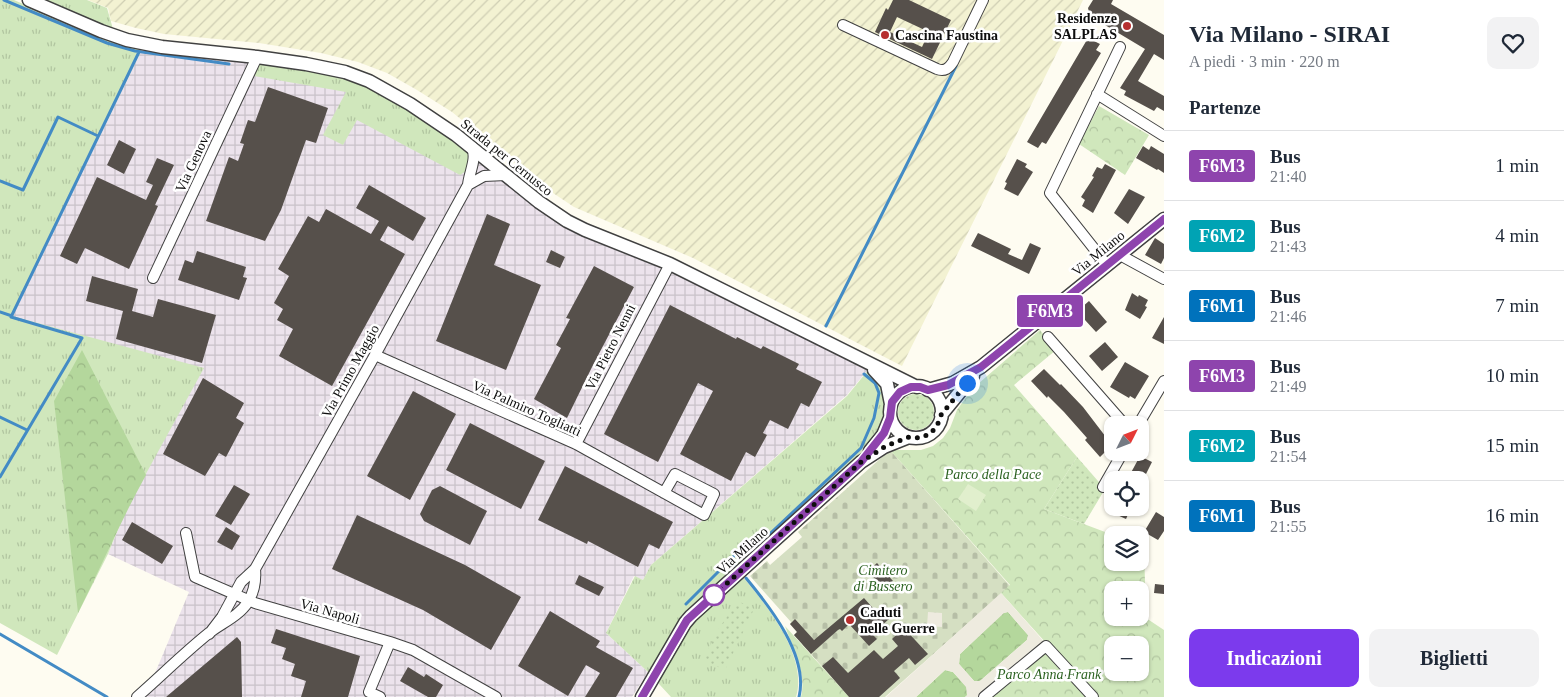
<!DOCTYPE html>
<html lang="it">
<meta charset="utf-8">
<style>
:root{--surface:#fff;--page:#f2f2f3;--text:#1f2937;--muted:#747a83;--line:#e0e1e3;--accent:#7c3aed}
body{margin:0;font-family:"Times New Roman",serif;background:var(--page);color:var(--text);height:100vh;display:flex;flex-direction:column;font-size:19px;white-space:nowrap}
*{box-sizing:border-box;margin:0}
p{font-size:16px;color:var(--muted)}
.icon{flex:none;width:28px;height:28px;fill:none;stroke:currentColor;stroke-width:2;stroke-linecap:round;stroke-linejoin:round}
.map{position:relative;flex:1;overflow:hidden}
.details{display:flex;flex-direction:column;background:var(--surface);width:400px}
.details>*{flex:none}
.badge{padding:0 10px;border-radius:4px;font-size:18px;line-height:32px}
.needle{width:32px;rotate:48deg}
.buttons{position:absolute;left:1104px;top:416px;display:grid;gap:10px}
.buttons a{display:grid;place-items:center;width:45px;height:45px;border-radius:10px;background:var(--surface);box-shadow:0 1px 4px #0004;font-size:25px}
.you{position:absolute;width:25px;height:25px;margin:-12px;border:4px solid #fff;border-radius:50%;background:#1a73e8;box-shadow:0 0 0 8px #1a73e833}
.map>.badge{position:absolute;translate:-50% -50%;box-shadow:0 0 0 2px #fff}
h2{padding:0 25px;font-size:19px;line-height:45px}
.round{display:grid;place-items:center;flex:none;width:52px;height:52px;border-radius:10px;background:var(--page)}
.head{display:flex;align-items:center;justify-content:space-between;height:85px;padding:0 25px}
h1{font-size:24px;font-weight:700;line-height:38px}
.button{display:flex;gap:10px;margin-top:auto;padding:10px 25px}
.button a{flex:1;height:58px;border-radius:10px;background:var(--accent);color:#fff;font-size:20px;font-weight:700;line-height:58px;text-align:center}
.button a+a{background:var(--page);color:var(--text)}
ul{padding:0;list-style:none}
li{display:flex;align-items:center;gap:15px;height:70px;padding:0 25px;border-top:1px solid var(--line)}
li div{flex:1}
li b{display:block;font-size:19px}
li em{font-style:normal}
li .badge{min-width:55px;font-weight:700;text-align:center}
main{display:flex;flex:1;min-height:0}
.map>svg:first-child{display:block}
.industrial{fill:url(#industrial-grid)}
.farmland{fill:url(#farmland-furrows)}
.grass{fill:url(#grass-tufts)}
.forest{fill:url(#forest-crowns)}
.cemetery{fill:url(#cemetery-stones)}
.park{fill:url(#park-crowns);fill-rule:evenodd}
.garden{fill:url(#garden-dots)}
.pitch{fill:#e1efcd}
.plaza{fill:#eeebdf;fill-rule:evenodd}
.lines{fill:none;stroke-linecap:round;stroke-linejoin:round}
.stream{stroke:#438bc5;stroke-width:3}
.building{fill:#56504b;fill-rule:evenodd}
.minor-casing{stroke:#414141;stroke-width:12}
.tertiary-casing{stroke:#414141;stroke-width:15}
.minor{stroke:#fff;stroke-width:10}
.tertiary{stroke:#fff;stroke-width:12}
.line-casing{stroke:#fff;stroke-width:11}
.line{stroke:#8e44ad;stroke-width:8}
.walk{stroke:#0e0e0e;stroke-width:5;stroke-dasharray:0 9}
.poi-dot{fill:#b62e2e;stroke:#fff;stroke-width:2}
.stop-dot{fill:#fff;stroke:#8e44ad;stroke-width:2.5}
.labels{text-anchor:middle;stroke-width:5;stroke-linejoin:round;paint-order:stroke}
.poi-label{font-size:14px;font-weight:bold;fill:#0e0e0e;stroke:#fff;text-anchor:start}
.street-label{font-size:14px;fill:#0e0e0e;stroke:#fff}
.park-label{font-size:14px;font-style:italic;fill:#2d6322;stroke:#fff}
</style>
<main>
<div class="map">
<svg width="1164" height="697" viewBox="0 0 1164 697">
<defs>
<pattern id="industrial-grid" width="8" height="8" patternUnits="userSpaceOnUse" patternTransform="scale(1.25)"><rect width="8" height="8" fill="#ece3ec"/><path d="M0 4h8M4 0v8" fill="none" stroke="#c9c2c9"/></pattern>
<pattern id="farmland-furrows" width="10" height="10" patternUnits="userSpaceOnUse" patternTransform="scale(1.25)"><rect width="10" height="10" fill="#f3f2d2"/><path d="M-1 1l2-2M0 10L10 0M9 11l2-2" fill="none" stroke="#cfceb3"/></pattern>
<pattern id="grass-tufts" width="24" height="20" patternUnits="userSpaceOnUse" patternTransform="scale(1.25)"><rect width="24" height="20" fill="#d0e7bc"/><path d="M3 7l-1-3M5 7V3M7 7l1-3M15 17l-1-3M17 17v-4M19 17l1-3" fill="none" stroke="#b1c5a0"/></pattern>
<pattern id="forest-crowns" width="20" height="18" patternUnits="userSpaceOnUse" patternTransform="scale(1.25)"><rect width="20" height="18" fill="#b4d79c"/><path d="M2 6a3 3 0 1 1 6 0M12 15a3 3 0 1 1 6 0" fill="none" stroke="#9ab785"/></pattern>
<pattern id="cemetery-stones" width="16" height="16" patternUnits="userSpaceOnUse" patternTransform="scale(1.25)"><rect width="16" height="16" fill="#d5dfc2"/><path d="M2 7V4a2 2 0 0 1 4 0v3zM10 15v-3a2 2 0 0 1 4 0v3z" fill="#b6bea6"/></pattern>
<pattern id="park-crowns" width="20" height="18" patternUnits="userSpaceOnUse" patternTransform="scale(1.25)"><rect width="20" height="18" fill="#d0e7bc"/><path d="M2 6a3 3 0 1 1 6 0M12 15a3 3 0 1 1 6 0" fill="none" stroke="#b1c5a0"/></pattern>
<pattern id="garden-dots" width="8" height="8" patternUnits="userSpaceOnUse" patternTransform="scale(1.25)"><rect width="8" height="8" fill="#d0e7bc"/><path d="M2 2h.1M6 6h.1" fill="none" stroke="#b1c5a0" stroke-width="1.8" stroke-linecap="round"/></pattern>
</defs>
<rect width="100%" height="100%" fill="#fefcf1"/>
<path class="industrial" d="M144,45L316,65L369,82L558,216L871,366L847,395L651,565L643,580L634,576L606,633L648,672L632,697H145L189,592L108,554L125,512L12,316Z"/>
<path class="farmland" d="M88,0H1083L902,366L693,258L574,207L547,189L452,112L417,90L387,73L358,62L321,53L259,43L164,34L136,28L111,21L108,8Z"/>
<path class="grass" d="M0,0H14L97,36L144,45L12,316L204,368L125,512L108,554L57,655L0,623Z
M30,0H87L107,8L115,36Z
M257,58L344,73L471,146V168L460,175L357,120L343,145L323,135L346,92L249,75Z
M869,369L886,389L885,419L873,443L738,571C763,601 809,654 796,697H671L648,672L606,633L635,576L643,580L651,565L847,396Z"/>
<path class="forest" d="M82,350L146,475C121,520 101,567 78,613L54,401Z
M1008,612L1028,635L1027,640L980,681H974L959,664L960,654L1003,613Z
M945,670L953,672L967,687V696L965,697H916Z"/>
<path class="cemetery" d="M890,450L1010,586L885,697H849L794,635L797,632L790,624L791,622L750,576L767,561L770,565L802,537L798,532Z"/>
<path class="park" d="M1099,106L1149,135L1125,175L1079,144Z
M1040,330L1056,350L1014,385L1077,457L1044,509L1113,535L1112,562H1140V545L1144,547L1146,618L1164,630V697H984L1047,644L1001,593L1010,585L890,450H921L933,446L943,438L950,428L957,410L971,390ZM1112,590H1140V618H1112ZM1112,645H1140V672H1112Z
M785,626L849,697H801C807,673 793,649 785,626Z"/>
<path class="garden" d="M898 412a18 18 0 1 1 36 0a18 18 0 1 1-36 0Z
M1077,457L1105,489L1084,524L1044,509Z
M738,601L754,609L725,670L703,660L717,631Z"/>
<path class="pitch" d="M968,484L986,495L976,511L958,499Z"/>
<path class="plaza" d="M1001,593L1046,644L983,697H965L967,695L966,687L953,672L945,670L916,697H886ZM1008,612L1028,635L1027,640L980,681H974L959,664L960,654L1004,613Z
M928,612L942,613V627L927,626Z"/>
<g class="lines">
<path class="stream" d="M4,0L107,43L135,51L229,64
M0,181L23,190L58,117L98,136
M0,312L12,316
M826,326L956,66
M0,417L27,430
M0,477L82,338L11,317L139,52
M739,551L744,545H758L861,448L874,418L879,393L875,383L864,374
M730,560L735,566
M746,578C770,607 809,656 799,697
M686,604L736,554
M0,634L107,697"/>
</g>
<path class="building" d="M893,0H909L951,20L932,59L875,32L886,8L888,10ZM897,17L929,32L922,47L890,32Z
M1093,0H1113L1111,4L1164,35V60L1154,54L1138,81L1164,96V111L1157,107L1154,111L1124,95L1126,91L1120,88L1145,49L1090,16L1088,8Z
M1088,38L1100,44L1096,50L1101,53L1046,144L1042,142L1038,148L1027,142Z
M268,87L328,108L316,143L306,140L281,210L265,241L206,221L229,157L238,161L244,144L240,143L248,120L255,122Z
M119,140L136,149L124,174L107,165Z
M1143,146L1149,150L1151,146L1164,154V173L1158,169L1157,170L1136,158Z
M157,158L174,165L155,205L158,206L129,269L85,248L77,264L60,256L97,177L146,200L153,185L146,182Z
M1017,159L1027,164L1025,167L1033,172L1018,196L1004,189L1007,183L1005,182Z
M1105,164L1116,170L1093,213L1082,206L1085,200L1081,197L1094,177L1092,176L1097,167L1102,169Z
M369,185L426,218L413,241L388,226L380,240L405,254L332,386L279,356L293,329L277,320L283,309L274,303L289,276L278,269L308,216L319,222L326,209L371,234L379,221L356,208Z
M1129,189L1145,197L1128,224L1114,213Z
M487,214L510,224L494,265L541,285L506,370L436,341Z
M978,233L1011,249L1008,254L1022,260L1030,243L1041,248L1029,274L971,246Z
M1155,238L1164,244V258L1161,264L1145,255Z
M551,250L565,257L560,268L546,262Z
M197,251L246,267L243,277L247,278L239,300L178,280L185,260L193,263Z
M594,266L634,287L593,365L567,418L534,399L561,348L556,345L570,319L566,318Z
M92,276L138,289L132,311L153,317L158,299L216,315L202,363L116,339L123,311L86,301Z
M1132,293L1138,297L1139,295L1148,300L1145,306L1147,307L1140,319L1125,310Z
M1089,301L1107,322L1096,332L1085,320L1082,323L1074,314Z
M670,305L736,339L737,337L761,349L763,346L799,364L796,369L822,382L809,407L801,403L788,429L770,420L763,433L767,435L755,457L746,452L731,481L680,454L713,391L698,383L658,462L604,434Z
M1164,317V344L1152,338Z
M1105,342L1118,357L1102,371L1089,356Z
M1125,362L1149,376L1135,399L1130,396L1129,398L1110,387Z
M1044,369L1060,385L1061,384L1083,407L1112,445L1100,457L1085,440L1087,438L1064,412L1048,396L1047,398L1031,381Z
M203,378L244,403L236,418L244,423L226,457L219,453L205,476L163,454Z
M413,391L456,414L410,500L367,476Z
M470,423L545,461L521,509L446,470Z
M1140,456L1152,462L1143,480H1127Z
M565,466L673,522L659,549L649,544L638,567L588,541L587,544L538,520Z
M234,485L250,494L231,525L215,516Z
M440,486L487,511L470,545L424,521L420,514L432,490Z
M1118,508H1131L1126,519L1115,514Z
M1156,512L1164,517V531L1158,540L1144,532Z
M357,515L465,565L521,597L491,650L423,610L332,569Z
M132,522L173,546L162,564L122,540Z
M226,527L240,536L232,550L217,542Z
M877,563L893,581L884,589L868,571Z
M579,575L604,587L599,596L575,584Z
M1155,584L1164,585V594L1154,593Z
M864,598L879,615L882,612L889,619L872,634L877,639L869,646L849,624L842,631L840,629L838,630L811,654L794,635L797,632L790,624L795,619L814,640Z
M550,611L600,641L596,647L633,668L616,697H585L600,673L586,665L568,696L518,666Z
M904,628L928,654L915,665L909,658L894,671L900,678L879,697H849L822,666L833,657L848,673L874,650L883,659L898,646L892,639Z
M276,629L360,656L348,697H301L306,681L291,676L295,664L282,659L286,648L271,643Z
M237,637L241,642L242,697H166Z
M408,667L424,677L426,674L443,685L436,697H428L400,681Z"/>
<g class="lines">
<defs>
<path id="minor" d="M843,25L937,69C945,72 949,68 953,62L983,0
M1097,94L1164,136
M468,185L484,176L506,175
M1120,255L1164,279
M1107,265L1050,193L1120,47
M153,278L257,57
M1048,337L1125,425
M375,355L576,444L704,515L714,494L675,474L664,493
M1138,425L1164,381
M576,444L670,264
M1103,487L1123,452
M186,533L195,577L255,603L390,642L413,650L496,697
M209,634L222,617L241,582L255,569L375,355L468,185C469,172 477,160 472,147
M137,697C161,676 184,653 209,633C222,623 239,616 248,602C254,592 256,580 255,569
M380,697L369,692L390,642
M984,697L1046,646L1093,697"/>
<path id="tertiary" d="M29,0L101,31L127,40L162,47L257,57L306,64L345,72L369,81L410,104L456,135L539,202L567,221L585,230L670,264L917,387
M874,370L887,384L891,404
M890 412a26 26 0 1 1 52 0a26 26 0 1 1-52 0Z
M928,390L953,383L981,367L1164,219
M941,415L973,376
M870,451L883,435L890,418
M642,697L685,623L691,616L861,462L884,447L909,437"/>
</defs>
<use href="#minor" class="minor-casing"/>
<use href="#tertiary" class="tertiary-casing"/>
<use href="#minor" class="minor"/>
<use href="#tertiary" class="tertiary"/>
</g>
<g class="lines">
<defs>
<path id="line" d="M642,697L687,620L861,462L884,433L890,418L892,402L900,392L911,387H920L928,390L948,385L981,367L1164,219"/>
</defs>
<use href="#line" class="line-casing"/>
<use href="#line" class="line"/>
<path class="walk" d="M714,595L861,462L886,446L909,437L919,438L930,434L937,426L941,415L967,383"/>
</g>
<g class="poi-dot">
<circle cx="1127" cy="26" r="5"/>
<circle cx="885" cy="35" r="5"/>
<circle cx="850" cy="620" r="5"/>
</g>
<circle class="stop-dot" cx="714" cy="595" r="10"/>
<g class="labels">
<g class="poi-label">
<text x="1117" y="23" text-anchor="end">Residenze<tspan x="1117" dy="16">SALPLAS</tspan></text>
<text x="895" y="40">Cascina Faustina</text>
<text x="860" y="617">Caduti<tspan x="860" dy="16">nelle Guerre</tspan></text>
</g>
<g class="street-label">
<text transform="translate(507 157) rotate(39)" y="5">Strada per Cernusco</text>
<text transform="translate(193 161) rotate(-65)" y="5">Via Genova</text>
<text transform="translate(1098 253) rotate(-39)" y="5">Via Milano</text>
<text transform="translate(610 347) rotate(-63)" y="5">Via Pietro Nenni</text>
<text transform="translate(350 371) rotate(-61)" y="5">Via Primo Maggio</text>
<text transform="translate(527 408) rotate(24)" y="5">Via Palmiro Togliatti</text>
<text transform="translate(742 550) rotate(-42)" y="5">Via Milano</text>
<text transform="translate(330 611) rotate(16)" y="5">Via Napoli</text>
</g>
<g class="park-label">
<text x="993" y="479">Parco della Pace</text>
<text x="883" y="575">Cimitero<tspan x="883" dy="16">di Bussero</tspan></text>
<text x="1049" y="679">Parco Anna Frank</text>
</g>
</g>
</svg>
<div class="buttons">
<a><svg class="needle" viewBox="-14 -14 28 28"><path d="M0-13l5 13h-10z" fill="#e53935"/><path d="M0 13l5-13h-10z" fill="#747a83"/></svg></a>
<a><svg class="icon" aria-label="locate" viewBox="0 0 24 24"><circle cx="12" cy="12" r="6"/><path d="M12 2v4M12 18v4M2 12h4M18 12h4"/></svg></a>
<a><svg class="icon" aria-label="layers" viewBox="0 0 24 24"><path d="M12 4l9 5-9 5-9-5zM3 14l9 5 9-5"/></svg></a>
<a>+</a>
<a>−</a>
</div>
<div class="you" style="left:967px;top:383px"></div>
<b class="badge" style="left:1050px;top:311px;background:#8e44ad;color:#fff">F6M3</b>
</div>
<section class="details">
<div class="head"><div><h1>Via Milano - SIRAI</h1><p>A piedi · 3 min · 220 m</p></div><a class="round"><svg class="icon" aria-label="heart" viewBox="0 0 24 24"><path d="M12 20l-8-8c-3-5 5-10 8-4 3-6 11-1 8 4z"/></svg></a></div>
<h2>Partenze</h2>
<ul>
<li><span class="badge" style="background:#8e44ad;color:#fff">F6M3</span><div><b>Bus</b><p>21:40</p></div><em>1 min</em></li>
<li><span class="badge" style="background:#00a3b4;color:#fff">F6M2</span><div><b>Bus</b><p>21:43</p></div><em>4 min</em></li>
<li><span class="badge" style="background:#0072bc;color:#fff">F6M1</span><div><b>Bus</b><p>21:46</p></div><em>7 min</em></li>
<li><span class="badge" style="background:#8e44ad;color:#fff">F6M3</span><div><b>Bus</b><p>21:49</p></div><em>10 min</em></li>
<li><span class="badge" style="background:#00a3b4;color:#fff">F6M2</span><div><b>Bus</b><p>21:54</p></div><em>15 min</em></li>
<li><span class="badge" style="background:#0072bc;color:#fff">F6M1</span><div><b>Bus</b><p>21:55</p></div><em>16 min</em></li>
</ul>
<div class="button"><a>Indicazioni</a><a>Biglietti</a></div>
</section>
</main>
